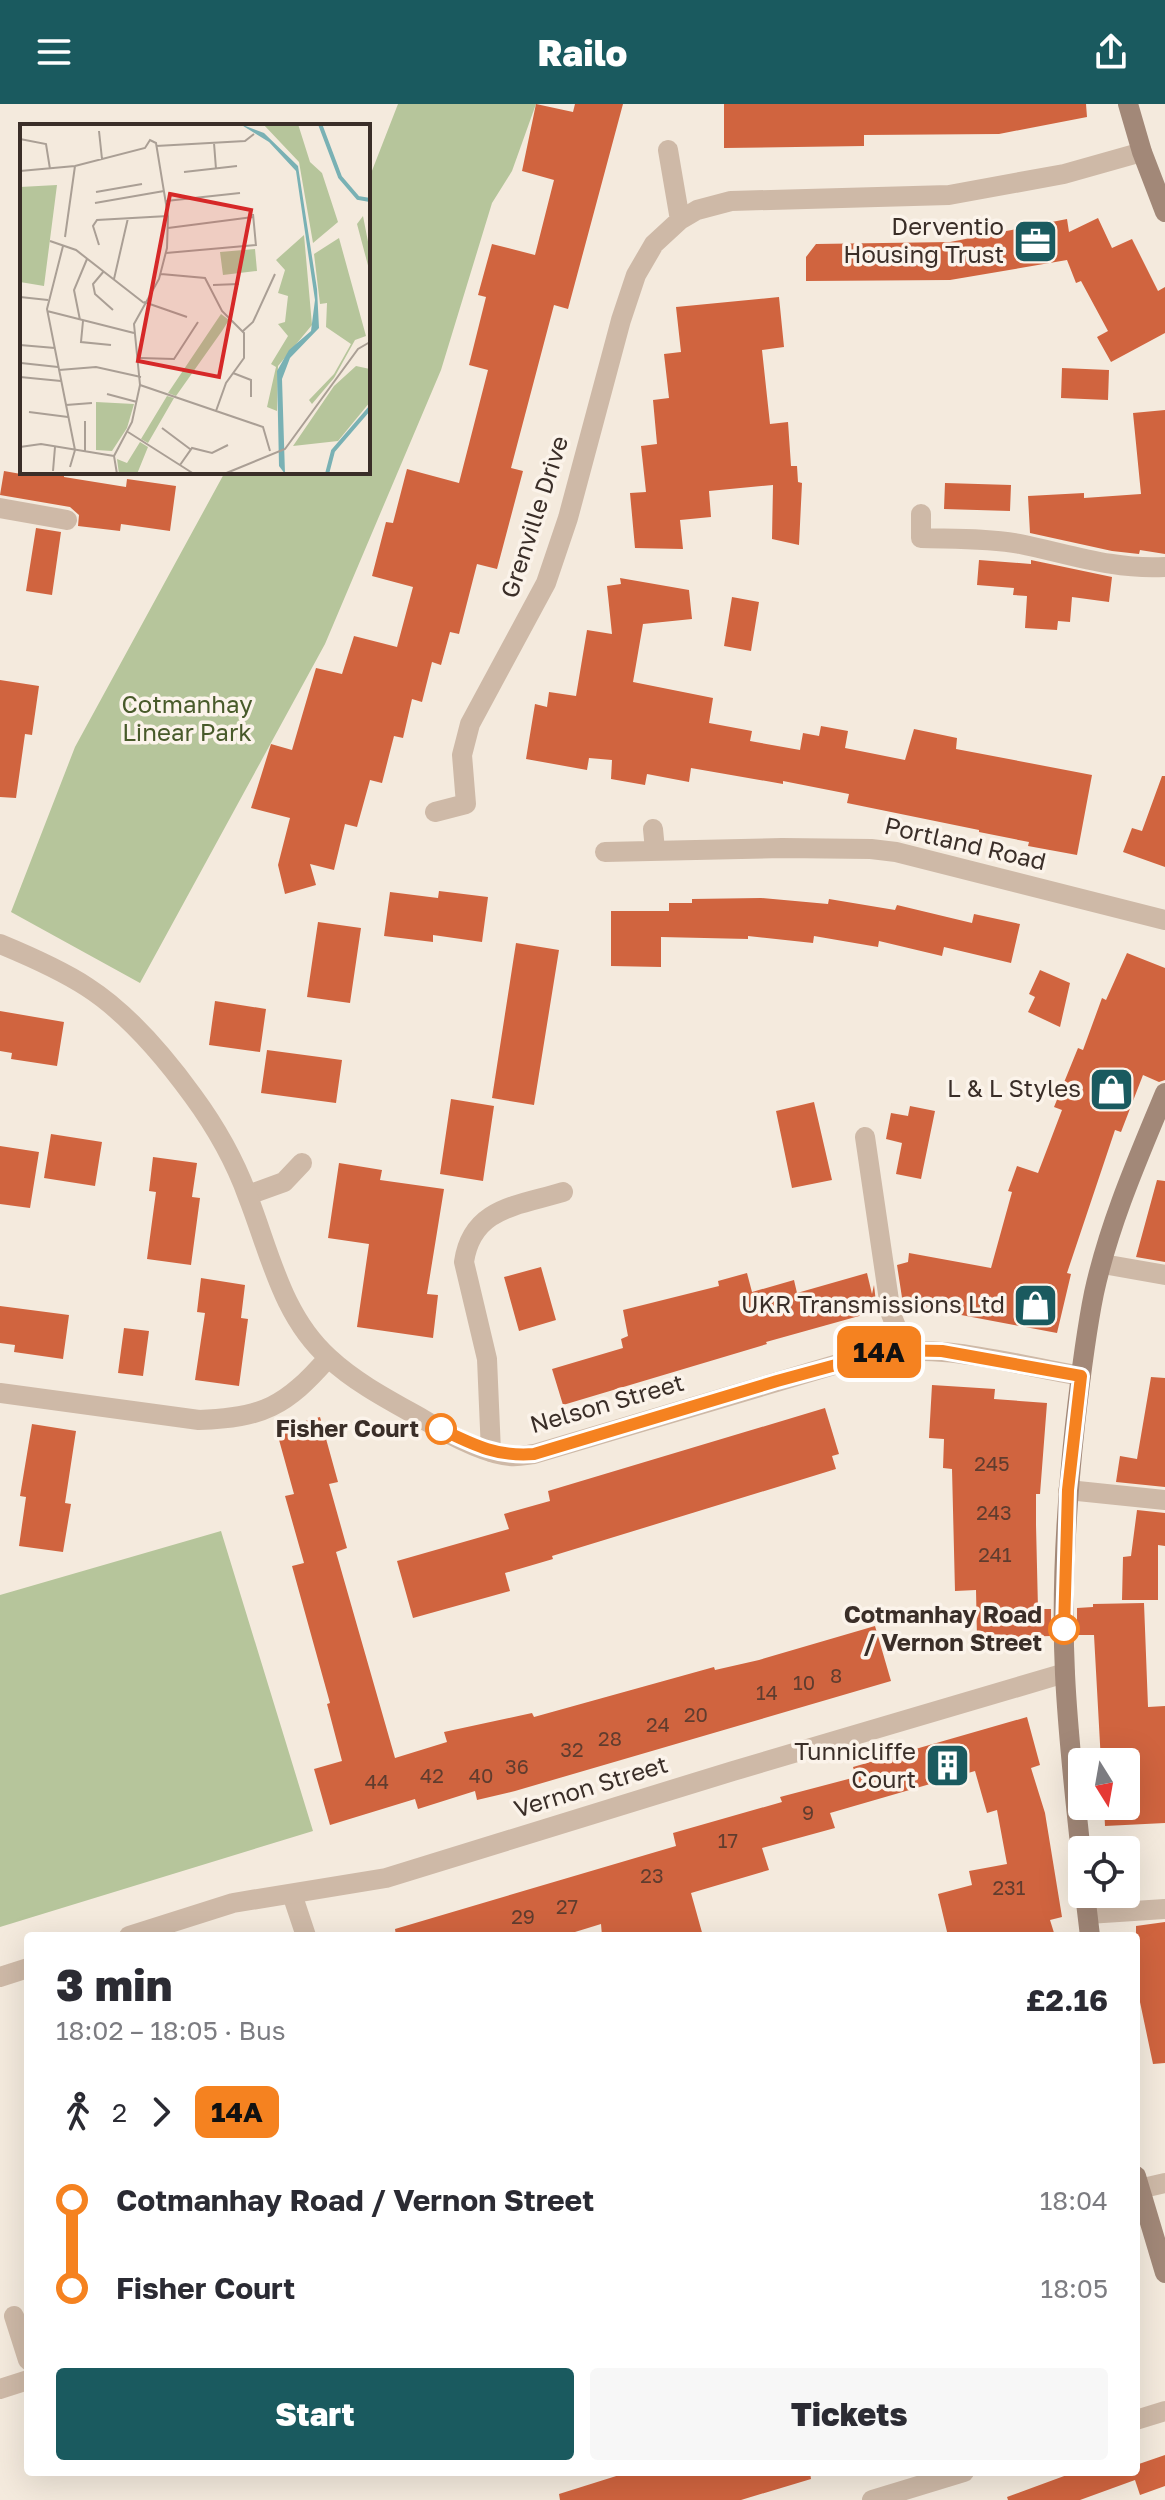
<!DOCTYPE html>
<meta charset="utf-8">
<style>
:root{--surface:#fff;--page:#f7f7f7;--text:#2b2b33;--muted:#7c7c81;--accent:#1a5a5f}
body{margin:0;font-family:"Golos Text",sans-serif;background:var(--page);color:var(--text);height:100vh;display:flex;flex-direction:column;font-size:30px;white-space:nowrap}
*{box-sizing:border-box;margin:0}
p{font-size:26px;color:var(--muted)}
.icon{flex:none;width:44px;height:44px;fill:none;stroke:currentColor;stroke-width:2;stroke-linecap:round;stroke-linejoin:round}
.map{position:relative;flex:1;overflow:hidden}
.details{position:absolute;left:24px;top:1828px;width:1116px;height:544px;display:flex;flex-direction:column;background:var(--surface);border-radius:8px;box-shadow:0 8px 32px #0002}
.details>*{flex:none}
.badge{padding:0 16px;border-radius:12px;font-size:28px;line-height:52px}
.needle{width:52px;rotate:169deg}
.tools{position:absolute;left:1068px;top:1644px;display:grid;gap:16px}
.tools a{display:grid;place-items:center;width:72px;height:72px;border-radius:8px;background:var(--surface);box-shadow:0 8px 32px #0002;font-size:40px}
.map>.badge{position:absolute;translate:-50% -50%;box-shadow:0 0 0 4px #fff}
.legs{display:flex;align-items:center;gap:12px;height:88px;padding:0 32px;font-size:26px}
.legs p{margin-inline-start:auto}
.headline{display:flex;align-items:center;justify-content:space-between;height:136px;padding:0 32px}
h1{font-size:44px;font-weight:800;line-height:60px}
.cta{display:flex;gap:16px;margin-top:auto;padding:16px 32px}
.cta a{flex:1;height:92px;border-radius:8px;background:var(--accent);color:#fff;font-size:32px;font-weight:800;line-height:92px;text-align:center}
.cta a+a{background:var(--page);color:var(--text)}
ul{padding:0 32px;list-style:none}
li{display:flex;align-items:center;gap:28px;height:88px;font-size:30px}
li i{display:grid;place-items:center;width:12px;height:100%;margin:0 10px;background:currentColor}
li i::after{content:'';width:20px;height:20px;margin:-10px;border:6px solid;border-radius:50%;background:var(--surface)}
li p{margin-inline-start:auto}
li:first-child i{background:linear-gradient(#0000 50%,currentColor 0)}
li:last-child i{background:linear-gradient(currentColor 50%,#0000 0)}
header{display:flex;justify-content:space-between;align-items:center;height:104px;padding:0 32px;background:var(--accent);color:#fff;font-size:36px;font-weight:800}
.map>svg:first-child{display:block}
.green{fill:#b6c59b}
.building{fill:#d0643f}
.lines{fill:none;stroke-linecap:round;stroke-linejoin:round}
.lane{stroke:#ceb9a7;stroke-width:20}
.street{stroke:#ceb9a7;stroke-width:20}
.secondary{stroke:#a28878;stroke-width:20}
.line-1-casing{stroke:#fff;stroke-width:18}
.line-1{stroke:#f58220;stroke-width:12}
.stop-1-dot{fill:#fff;stroke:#f58220;stroke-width:4}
.labels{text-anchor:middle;stroke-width:7;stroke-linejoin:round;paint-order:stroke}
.number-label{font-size:20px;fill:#603c2e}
.poi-label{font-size:24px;fill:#3a2e28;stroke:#fbf3ea;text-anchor:end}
.street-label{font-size:24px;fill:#3a2e28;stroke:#fbf3ea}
.park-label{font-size:24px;fill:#485a2a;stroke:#fbf3ea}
.stop-label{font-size:24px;font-weight:bold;fill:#3a2e28;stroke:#fbf3ea;text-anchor:end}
.inset-river{fill:none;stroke:#79b1b4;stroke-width:4}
.inset-road{fill:none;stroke:#aa9f95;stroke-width:2}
.view{fill:#d62828;fill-opacity:0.15;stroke:#d62828;stroke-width:4}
.inset-edge{fill:none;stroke:#3a2e28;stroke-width:4}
</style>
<header><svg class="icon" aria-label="menu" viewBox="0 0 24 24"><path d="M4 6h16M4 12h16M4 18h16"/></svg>Railo<svg class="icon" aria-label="share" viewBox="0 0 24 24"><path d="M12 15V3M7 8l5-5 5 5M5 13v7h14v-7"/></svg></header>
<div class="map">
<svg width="1165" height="2396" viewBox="0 0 1165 2396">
<rect width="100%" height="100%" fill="#f4eadd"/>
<path class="green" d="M398,0H536L512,67L492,99L441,266L325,540L140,879L11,808L75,643L225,368H368V77Z
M221,1427L313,1727L0,1823V1491Z"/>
<path class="building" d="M536,0L573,8L575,0H623L568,205L554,201L511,364L523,367L497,465L477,460L459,530L450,528L441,561L432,558L422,598L412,595L403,634L394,632L382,679L370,676L357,723L345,720L334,766L310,760L316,781L285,790L278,761L290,714L251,704L271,640L292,646L316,564L342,570L354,532L397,543L413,483L372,472L386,418L393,419L407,365L459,379L488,266L469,261L486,193L478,191L492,140L535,151L554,76L522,67Z
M724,0H1086L1087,13L999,30L864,31V42L724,44Z
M1098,114L1112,144L1132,135L1158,187L1165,183V229L1111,258L1097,233L1108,227L1081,177L1076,179L1067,156L950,176L806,177V153L816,140L950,138L1067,115L1069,128Z
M779,193L784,243L762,246L770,320L788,318L791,362H797L798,378L802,379L799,441L772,435L773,381L709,387L711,413L680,416L683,445L635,444L630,389L646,388L641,342L657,340L653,296L669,294L664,250L681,248L676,203Z
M1062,264L1109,266L1108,296L1061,294Z
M1165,306V450L1140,446L1139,450L1112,447L1030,429L1028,392L1084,389V394L1141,390L1133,309Z
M4,367L21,370L64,368V373L126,383L127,375L176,382L170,427L121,420L120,427L78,422L79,411L70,403L0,391Z
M945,379L1011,381L1010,407L944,405Z
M36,424L61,428L52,491L26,487Z
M979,456L1031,460V456L1112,473L1109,498L1072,493L1070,518L1058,517L1057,526L1025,524L1027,492L1013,491L1014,484L977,481Z
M620,474L689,486L692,515L643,520L633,578L713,594L709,619L752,627L750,637L800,646L803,629L819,632L821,622L848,627L845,644L905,656L914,625L957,634L956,645L1092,671L1077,751L1028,742L1029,738L979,728V726L847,699L849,690L783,677V680L691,664L689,678L647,670L645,681L611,675L612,656L589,654L587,666L526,655L535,600L547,603L549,588L576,592L587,526L612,530L607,482L621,480Z
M732,493L759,498L751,547L724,542Z
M0,576L39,582L32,631L25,630L16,694L0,693Z
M1162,672H1165V763L1123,748L1132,724L1142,727Z
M439,787L488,793L482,838L433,831V838L384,832L390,788L438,794Z
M761,794L828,800L829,795L895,806L897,801L972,819L974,810L1020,820L1011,859L944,843L942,852L879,837L878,843L814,832L813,839L748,832V835L661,833V863L611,862V807H669V799H692V795Z
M318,818L361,824L350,899L307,893Z
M516,839L559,846L534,1001L492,994Z
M1127,849L1165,864V976L1159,978L1143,971L1121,1028L1115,1026L1067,1169L1071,1170L1057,1229L903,1200L897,1161L908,1158L909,1149L991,1164L1012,1088L1008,1087L1017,1062L1038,1069L1062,1006L1054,1003L1078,944L1083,946L1102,894L1106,896Z
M1040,866L1070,879L1060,923L1028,908L1035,893L1029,890Z
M215,897L266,905L260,948L209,941Z
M0,907L64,918L57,962L11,955L12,949L0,947Z
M267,946L342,956L336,999L261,989Z
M451,995L494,1002L483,1077L440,1070Z
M814,998L832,1076L792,1084L776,1007Z
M910,1002L935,1007L921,1075L896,1070L902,1039L886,1035L891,1009L908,1012Z
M51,1030L102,1038L95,1082L44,1074Z
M0,1042L39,1048L30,1104L0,1100Z
M153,1053L197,1059L192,1093L200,1094L191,1161L147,1155L156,1088L149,1087Z
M339,1059L382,1066L380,1076L444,1085L427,1190L438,1191L433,1234L357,1223L369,1140L328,1134Z
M1157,1076L1165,1077V1158L1136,1153Z
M541,1163L556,1216L519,1227L504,1173Z
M747,1169L752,1188L794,1176L797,1189L867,1169L872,1190L874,1181L877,1207L766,1238L767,1240L563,1301L552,1265L623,1244L621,1235L628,1232L623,1206L719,1182L718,1177Z
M201,1174L245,1181L241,1214L248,1215L239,1282L195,1276L205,1209L197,1208Z
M0,1202L69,1211L63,1255L14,1248L15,1241L0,1239Z
M124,1224L149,1227L143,1272L118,1269Z
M1151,1273L1165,1274V1383L1116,1378L1120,1352L1137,1355Z
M932,1281L995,1285L994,1295L1047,1299L1040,1390H1036V1421L1038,1505H1051V1532L977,1534L976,1486L955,1487L952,1365L943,1364L944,1335L929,1334Z
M825,1304L839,1350L832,1352L836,1365L552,1452L553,1455L505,1469L510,1487L413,1514L397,1457L509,1425L504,1410L550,1397L548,1387Z
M320,1313L338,1378L329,1380L347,1444L336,1448L395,1654L447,1638L444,1628L532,1609L534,1613L714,1563L715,1566L759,1556L875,1522L891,1577L515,1687L477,1696L475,1687L418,1705L415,1695L330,1721L314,1665L342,1657L327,1600L330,1599L292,1462L304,1459L285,1392L294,1390L276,1325Z
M32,1320L76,1327L65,1399L71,1400L63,1448L19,1442L26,1393L20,1392Z
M1137,1406L1165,1409V1442L1158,1441V1496H1122L1123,1453L1131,1452Z
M1144,1499L1148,1603L1165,1602V1719L1105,1722L1104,1702H1126V1658H1101L1094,1531H1077V1504L1093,1503V1500Z
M1027,1613L1040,1661L1031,1664L1045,1709L1062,1813L1050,1816L1055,1832H948L938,1790L972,1781L969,1767L1007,1760L997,1706L987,1709L975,1667L830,1709L835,1724L762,1744L769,1766L691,1789L703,1832H602L601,1820L562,1832H396L395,1825L676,1742L673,1729L782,1698L780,1693L856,1673L853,1663Z
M1165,1818V1959L1153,1960L1136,1879V1822Z
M1165,2351V2382L1140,2391L1135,2376L1080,2396H1008L1007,2393L1075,2368H1136V2361Z
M629,2368H810L811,2375L741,2396H560L559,2390Z"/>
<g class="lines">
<path class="lane" d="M0,404L67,416
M921,410V434C953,435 988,434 1020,440C1069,450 1114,466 1165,463
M865,1033L891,1210L905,1245
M248,1091L284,1078L302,1059
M1103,1160L1165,1171
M491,1348L487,1255L464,1158C472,1103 518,1102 563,1088
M1068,1386L1165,1396
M292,1790L306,1832
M1088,1810L1165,1805"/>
<path class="street" d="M668,46L680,116
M435,708L466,700L462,651L470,620L546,479L568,414L621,216L636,171L654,140L680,116L697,106L731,97L949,91L1064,70L1142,48
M653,725L655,746
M605,748L782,744L871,745L896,748L1165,816
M0,840C29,852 61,866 87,883C129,910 164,952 193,992C215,1022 235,1057 248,1093C270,1149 282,1212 329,1254C356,1279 389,1296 421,1314C444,1328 484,1350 510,1352C518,1353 526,1351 534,1350L868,1251C938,1237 1011,1260 1081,1272
M0,1289L199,1316C263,1314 286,1302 328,1254
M129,1832L233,1799L386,1774L733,1667L1065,1569
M0,1873L28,1864
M1139,2085L1165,2079
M14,2212L28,2256
M0,2285L28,2276
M1136,2316L1165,2307
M872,2396L964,2368"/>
<path class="secondary" d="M1128,0L1142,48L1165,108
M1082,1758C1075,1695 1068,1633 1065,1570C1061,1487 1066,1404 1075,1321C1080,1277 1085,1233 1094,1189C1109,1120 1138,1054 1165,989
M1085,1790L1090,1832
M1136,2072L1165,2169"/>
</g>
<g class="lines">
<defs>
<path id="line-1" d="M441,1325C474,1341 497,1353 534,1350L777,1277L891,1246L942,1247L1081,1272L1068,1386L1064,1525"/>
</defs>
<use href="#line-1" class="line-1-casing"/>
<use href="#line-1" class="line-1"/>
</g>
<defs>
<symbol id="office-square" viewBox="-11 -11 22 22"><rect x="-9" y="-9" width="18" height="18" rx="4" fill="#1a5a5f" stroke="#fbf3ea"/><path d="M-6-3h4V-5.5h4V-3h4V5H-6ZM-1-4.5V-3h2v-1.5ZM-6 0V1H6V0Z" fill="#fff"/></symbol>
<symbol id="shop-square" viewBox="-11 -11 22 22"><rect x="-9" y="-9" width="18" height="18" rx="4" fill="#1a5a5f" stroke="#fbf3ea"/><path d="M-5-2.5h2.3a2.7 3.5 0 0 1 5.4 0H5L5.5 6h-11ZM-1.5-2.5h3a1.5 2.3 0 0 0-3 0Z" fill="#fff"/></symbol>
<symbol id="building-square" viewBox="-11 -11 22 22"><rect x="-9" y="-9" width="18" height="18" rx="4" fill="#1a5a5f" stroke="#fbf3ea"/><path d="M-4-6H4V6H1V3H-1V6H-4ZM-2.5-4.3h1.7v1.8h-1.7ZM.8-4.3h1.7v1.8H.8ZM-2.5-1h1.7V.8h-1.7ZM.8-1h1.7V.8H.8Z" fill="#fff"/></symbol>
</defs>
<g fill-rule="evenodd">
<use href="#office-square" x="1010" y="112" width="51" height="51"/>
<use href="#shop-square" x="1086" y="960" width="51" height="51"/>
<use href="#shop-square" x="1010" y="1176" width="51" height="51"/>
<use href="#building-square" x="922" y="1636" width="51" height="51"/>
</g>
<g class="stop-1-dot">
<circle cx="441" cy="1325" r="14"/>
<circle cx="1064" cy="1525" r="14"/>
</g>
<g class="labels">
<g class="number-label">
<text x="992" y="1367">245</text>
<text x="994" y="1416">243</text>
<text x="995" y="1458">241</text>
<text x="836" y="1579">8</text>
<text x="804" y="1586">10</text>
<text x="767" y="1596">14</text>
<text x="696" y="1618">20</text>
<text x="658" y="1628">24</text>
<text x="610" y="1642">28</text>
<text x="572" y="1653">32</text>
<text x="517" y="1670">36</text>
<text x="432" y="1679">42</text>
<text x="481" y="1679">40</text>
<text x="377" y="1685">44</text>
<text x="808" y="1716">9</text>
<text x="728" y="1744">17</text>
<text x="652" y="1779">23</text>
<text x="1009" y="1791">231</text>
<text x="567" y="1810">27</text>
<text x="523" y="1820">29</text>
</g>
<g class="poi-label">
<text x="1004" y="131">Derventio<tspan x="1004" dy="28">Housing Trust</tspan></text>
<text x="1081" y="993">L &amp; L Styles</text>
<text x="1005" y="1209">UKR Transmissions Ltd</text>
<text x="916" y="1656">Tunnicliffe<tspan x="916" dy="28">Court</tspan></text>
</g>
<g class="street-label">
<text transform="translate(535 413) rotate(-72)" y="8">Grenville Drive</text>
<text transform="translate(965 740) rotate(13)" y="8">Portland Road</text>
<text transform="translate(607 1300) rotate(-16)" y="8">Nelson Street</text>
<text transform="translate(591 1683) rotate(-17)" y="8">Vernon Street</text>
</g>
<g class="park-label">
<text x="187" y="609">Cotmanhay<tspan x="187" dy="28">Linear Park</tspan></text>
</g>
<g class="stop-label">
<text x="419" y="1333">Fisher Court</text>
<text x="1042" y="1519">Cotmanhay Road<tspan x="1042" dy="28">/ Vernon Street</tspan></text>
</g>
</g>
<g transform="translate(20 20)">
<rect width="350" height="350" fill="#f4eadd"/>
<path d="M243,0H278L290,38L302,49L318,98L293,119L279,38ZM37,61L24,162L0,158V63ZM343,92L350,128V149L337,100ZM284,111L292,201L258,242L257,287L247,283L256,243L251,240L268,212L258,200L265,198L268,172L258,169L265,146L256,136ZM319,114L346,212L335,216L314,254L292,280L289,276L314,250L331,220L306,203L307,179L300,180L294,130ZM235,125L237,147L203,151L200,128ZM201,190L209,196L202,207L156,272L148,269ZM336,242L350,245V278L318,317L273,322L314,262ZM147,272L154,274L128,319L121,315ZM76,278L114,280L107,304L92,327L76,326ZM120,318L128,323L117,350H99L97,335L107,339Z" fill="#b6c59b"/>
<path d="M220,0L244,9L278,42L297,165L299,204L270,234L262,255L265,350L259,342L257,247L269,226L291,207L295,176L276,47L249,18Z" fill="#79b1b4"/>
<path class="inset-river" d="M300,0L320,53L338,74L350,76M307,350L313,327L350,284"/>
<path class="inset-road" d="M79,7L82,35M0,15L26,20L30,45M194,19L196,45M136,22L225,17L234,10M0,47L55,42L125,24L130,16L136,19L148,92L147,124L139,155L114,200L120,261L112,298L94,332L97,350M164,48L217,42M76,68L122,60M146,77L220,69M75,79L144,67M233,90L236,122M148,104L233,93M45,113L55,42M30,117L56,126L124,179M79,121L73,102L77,96L148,92M43,122L27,185L55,326L50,343M146,129L236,121M84,147L73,160L75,170L93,186M141,150L185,154L202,187L224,209V234L206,259L196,287M94,155L108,94M193,161L219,160M0,173L28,176M124,178L167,193M27,187L114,209M60,196L54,166L67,135M63,197L61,218L91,221M223,207L233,198L255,150M0,221L35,224M120,234L154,235L178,198M1,239L38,243M39,246L76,243L121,253M213,249L231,256V273M0,253L41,257M120,261L243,303L250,327M87,270L117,278M46,281L72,279M9,288L48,293M65,297V327M142,304L170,325M108,308L174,350M0,323L21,320L94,332M160,341L172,324L192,329L208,321M33,347L35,323M204,350L265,325L338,225L350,218"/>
<path class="view" d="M150,70L231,86L199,253L118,237Z"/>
<rect width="350" height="350" class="inset-edge"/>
</g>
</svg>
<div class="tools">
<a><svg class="needle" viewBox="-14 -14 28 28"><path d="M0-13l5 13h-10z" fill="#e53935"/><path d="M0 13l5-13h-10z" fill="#7c7c81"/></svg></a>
<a><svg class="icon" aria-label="locate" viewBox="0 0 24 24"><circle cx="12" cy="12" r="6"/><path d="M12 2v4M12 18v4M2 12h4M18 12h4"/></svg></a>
</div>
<b class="badge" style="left:879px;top:1248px;background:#f58220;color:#111">14A</b>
<section class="details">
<div class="headline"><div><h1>3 min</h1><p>18:02 – 18:05 · Bus</p></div><b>£2.16</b></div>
<div class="legs"><svg class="icon" aria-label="walk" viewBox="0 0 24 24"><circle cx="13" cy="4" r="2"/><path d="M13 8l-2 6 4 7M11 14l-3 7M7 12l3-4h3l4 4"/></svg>2<svg class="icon" aria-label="forward" viewBox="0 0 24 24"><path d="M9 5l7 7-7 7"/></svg><b class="badge" style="background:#f58220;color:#111">14A</b></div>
<ul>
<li><i style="color:#f58220"></i><b>Cotmanhay Road / Vernon Street</b><p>18:04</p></li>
<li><i style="color:#f58220"></i><b>Fisher Court</b><p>18:05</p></li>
</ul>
<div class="cta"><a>Start</a><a>Tickets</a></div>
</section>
</div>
